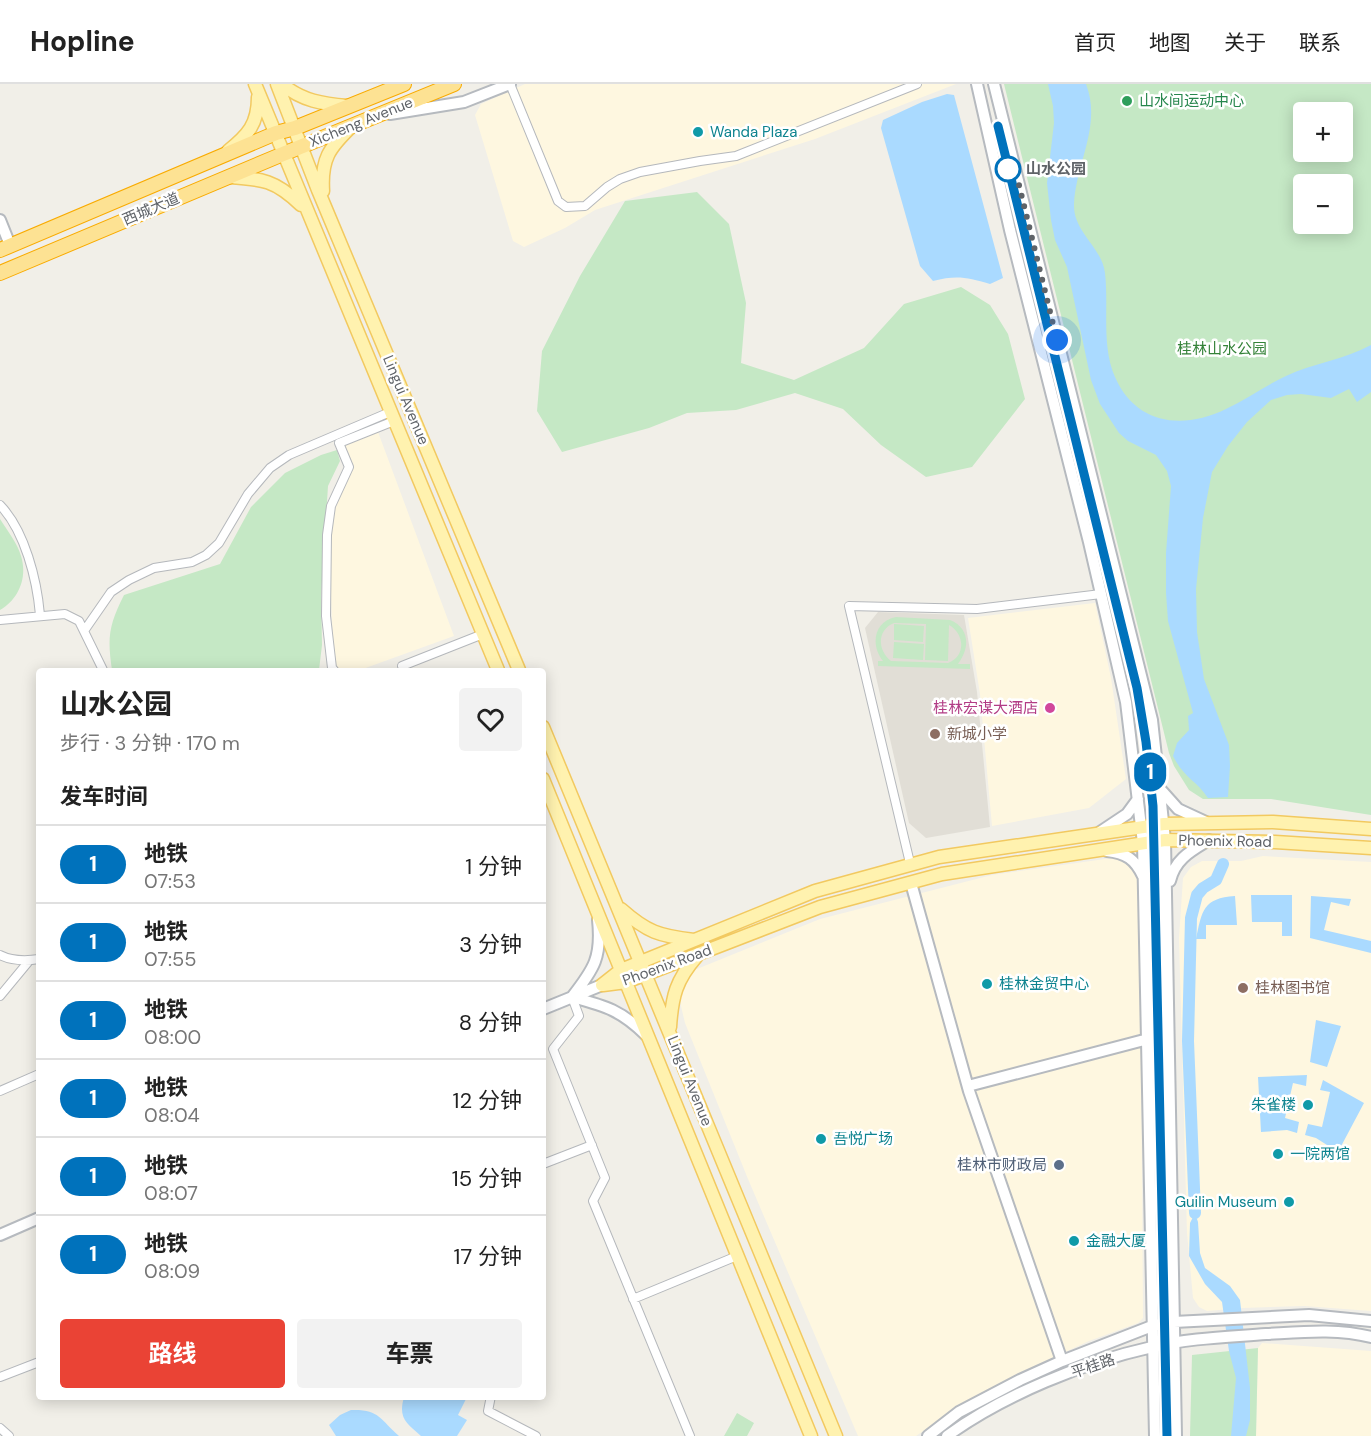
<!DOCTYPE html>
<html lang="zh">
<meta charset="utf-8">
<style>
:root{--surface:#fff;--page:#f2f2f2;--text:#222;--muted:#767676;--line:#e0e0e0;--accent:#ea4335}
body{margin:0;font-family:"DM Sans","Noto Sans SC",sans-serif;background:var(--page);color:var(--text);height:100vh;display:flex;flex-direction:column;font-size:22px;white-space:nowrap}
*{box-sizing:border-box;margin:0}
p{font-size:20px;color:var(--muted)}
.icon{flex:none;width:33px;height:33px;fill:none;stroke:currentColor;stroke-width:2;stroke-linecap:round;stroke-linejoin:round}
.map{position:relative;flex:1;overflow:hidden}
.details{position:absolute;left:36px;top:584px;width:510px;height:732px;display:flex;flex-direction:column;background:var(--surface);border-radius:6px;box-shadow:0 3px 15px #0003}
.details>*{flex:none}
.badge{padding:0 12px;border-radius:20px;font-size:21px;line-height:39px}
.controls{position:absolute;left:1293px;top:18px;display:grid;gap:12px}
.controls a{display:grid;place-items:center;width:60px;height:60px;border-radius:6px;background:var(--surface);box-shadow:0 3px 15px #0003;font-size:30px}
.you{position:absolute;width:30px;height:30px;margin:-15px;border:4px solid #fff;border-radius:50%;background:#1a73e8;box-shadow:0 0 0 9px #1a73e833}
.map>.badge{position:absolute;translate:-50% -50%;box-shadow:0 0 0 3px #fff}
h2{padding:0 24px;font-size:22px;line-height:54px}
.round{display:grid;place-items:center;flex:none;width:63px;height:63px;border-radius:6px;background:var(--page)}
.head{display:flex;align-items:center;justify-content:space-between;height:102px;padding:0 24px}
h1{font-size:28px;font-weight:700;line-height:45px}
.cta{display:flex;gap:12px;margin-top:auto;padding:12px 24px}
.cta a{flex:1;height:69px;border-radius:6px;background:var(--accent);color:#fff;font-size:24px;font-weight:700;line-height:69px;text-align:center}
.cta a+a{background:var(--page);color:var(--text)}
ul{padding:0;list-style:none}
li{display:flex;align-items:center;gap:18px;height:78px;padding:0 24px;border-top:2px solid var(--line)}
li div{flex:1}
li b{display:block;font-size:22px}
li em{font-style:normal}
li .badge{min-width:66px;font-weight:700;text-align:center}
header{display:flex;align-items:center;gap:36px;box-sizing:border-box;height:84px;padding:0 30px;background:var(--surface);border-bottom:2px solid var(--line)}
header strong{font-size:28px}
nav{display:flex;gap:33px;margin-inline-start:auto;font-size:21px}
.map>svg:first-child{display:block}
.commercial{fill:#fef7e0}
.education{fill:#e1ded6}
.green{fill:#c5e8c5;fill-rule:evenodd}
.water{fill:#aadaff}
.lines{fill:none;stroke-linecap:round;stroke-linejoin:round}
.river{stroke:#aadaff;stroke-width:12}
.street-casing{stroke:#b5b8bc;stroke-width:10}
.secondary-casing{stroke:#b6babf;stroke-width:14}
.primary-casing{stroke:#f2c960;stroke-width:15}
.highway-casing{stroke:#f9ab00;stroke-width:16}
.street{stroke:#fff;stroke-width:8}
.secondary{stroke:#fff;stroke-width:10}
.primary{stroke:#fff2af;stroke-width:12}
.highway{stroke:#fde293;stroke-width:14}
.line-casing{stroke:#fff;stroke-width:14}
.line{stroke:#0072bc;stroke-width:9}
.walk{stroke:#5f6368;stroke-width:6;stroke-dasharray:0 10.8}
.leisure-dot{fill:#2e9e5b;stroke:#fff;stroke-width:2}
.culture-dot{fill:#0f9aa8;stroke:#fff;stroke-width:2}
.stop-dot{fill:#fff;stroke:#0072bc;stroke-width:3}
.hotel-dot{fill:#d1479c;stroke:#fff;stroke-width:2}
.education-dot{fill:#8d6e63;stroke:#fff;stroke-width:2}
.service-dot{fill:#5c6f8a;stroke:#fff;stroke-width:2}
.labels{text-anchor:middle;stroke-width:5;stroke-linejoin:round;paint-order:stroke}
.leisure-label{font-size:15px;fill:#27864d;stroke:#fff;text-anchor:start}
.street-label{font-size:15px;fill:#5f6368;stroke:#fff}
.culture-label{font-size:15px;fill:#0d838f;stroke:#fff;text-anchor:start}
.stop-label{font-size:15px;font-weight:bold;fill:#5f6368;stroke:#fff;text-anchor:start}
.park-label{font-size:15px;fill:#348238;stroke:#fff}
.hotel-label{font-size:15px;fill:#b23c85;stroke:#fff;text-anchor:end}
.education-label{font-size:15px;fill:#785e54;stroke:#fff;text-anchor:start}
.service-label{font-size:15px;fill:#4e5e75;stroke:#fff;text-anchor:end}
</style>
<header>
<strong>Hopline</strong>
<nav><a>首页</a><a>地图</a><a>关于</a><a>联系</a></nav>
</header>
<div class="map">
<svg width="1371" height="1352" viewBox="0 0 1371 1352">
<rect width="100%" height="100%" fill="#f1efe8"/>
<path class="commercial" d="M525,0H956L815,55L595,126L565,144L524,163L513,157L475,31L481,20Z
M375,340L454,552L360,586H338L334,580L328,448L329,439L352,383L339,354Z
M1095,519L1111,594L1126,695L1089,724L992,742L980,610L968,534Z
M1263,772L1371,778V1227L1304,1222L1243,1224L1207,1227L1199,1223L1193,1214L1187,1149L1179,854L1183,794L1191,783L1202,777H1241Z
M1112,774L1123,776L1131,783L1138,798L1140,810L1143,1234L1138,1239L1089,1257L1022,1288L958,1323L916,1352H858L748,1095L685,939L681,922V906L692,887L820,835L992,791Z
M1262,1259L1371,1267V1352H1256L1258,1264Z"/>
<path class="education" d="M878,528L964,531L977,608L990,743L926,754L909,739L865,544Z"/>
<path class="green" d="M1004,0H1371V731L1271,715H1203L1189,706L1174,682L1169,669ZM1304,28H1342V68H1304ZM1304,100H1342V140H1304Z
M697,108L729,140L746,219L741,279L794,296L864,264L904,220L961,203L990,221L1008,250L1025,315L972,383L926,393L881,361L843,325L795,309L736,326L687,329L649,344L562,368L537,327L542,267L580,192L625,117Z
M337,366L340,377L328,402L321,512L322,561L319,586H112C107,553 109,541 124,511L220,480L251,423L285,389L321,371Z
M0,435C7,446 18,460 21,472C28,494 18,516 0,526Z
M896,533L950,536C970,544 970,564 958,580H970V585L878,582V577H883C870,561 874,537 896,533ZM894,539L926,540L925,576L948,577L949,541C965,550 966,572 948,579L891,577C877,566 877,546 894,539Z
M894,540L924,542L923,558L894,556Z
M894,558L924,560L923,576L893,574Z
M1258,1264L1256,1352H1190L1192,1271Z
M737,1329L754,1339L747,1352H724Z"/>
<path class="water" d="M1048,0H1086C1102,41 1076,79 1074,120C1073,148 1102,163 1105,189C1109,223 1101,261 1115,293C1136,341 1183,346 1226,325C1247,315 1265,302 1286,292C1313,279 1344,276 1371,261V308L1357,318L1349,305L1331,314L1301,310L1287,311L1271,316L1247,338L1228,362L1212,388L1203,434L1196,505L1197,548L1204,595L1229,661L1230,682L1228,713L1208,714C1196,696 1184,694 1173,672L1177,659L1189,646L1188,632L1193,629L1168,537L1166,509V469L1171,402L1167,387L1156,371L1128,357L1119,349L1100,320L1091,296L1067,183L1055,156L1051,136L1047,99L1054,39L1053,22Z
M947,10L954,11L1003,194L990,200C967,193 956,191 933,197L920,182L881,44L883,36L922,18Z
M1251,811H1292V852H1282V838H1252Z
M1235,812L1237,841H1206V855H1196C1202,827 1203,814 1235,812Z
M1311,812L1351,815L1349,822L1331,818L1324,846L1371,857V869L1310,854Z
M1316,936L1341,942L1327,983L1310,978Z
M1307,991L1306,1002L1293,999L1285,1034L1299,1038L1297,1049L1287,1046L1261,1048L1258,993Z
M1323,996L1364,1019L1338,1068L1316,1054L1305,1051L1308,1040L1322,1043L1330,1008L1320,1006Z
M1195,1129L1198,1138L1200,1169L1205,1184L1230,1202L1240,1216L1250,1304V1336L1246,1352H1231L1236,1294L1229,1267L1222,1218L1205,1200L1189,1172L1190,1139Z
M404,1313H467L458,1331L467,1336L457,1352H421C406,1339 398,1334 404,1313Z
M351,1326C379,1325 380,1335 399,1352H336L329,1341L340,1331Z"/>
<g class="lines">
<path class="river" d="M1195,1129L1188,957L1191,834L1197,811L1203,804L1216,796L1223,780"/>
<defs>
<path id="street" d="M510,0L558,117L566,123L585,122L607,103L620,95L640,88L700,77L736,72L917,0
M0,421C25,447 37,496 40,531
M0,536L65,530L79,537L103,586
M84,547L111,508L129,496L154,484L192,478L206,471L219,459L248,410L270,384L289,371L390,328
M402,582L483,550
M334,586L332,584L326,532L327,451L331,422L349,383L339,359L394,337
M910,779L849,522L977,525L1101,510
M0,871C12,877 26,877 39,875
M0,912L29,877
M572,913L579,932L553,965L605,1094L593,1117L690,1352
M0,1007L39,990
M543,1080L592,1061
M633,1215L737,1172
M0,1293L39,1278
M491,1312L488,1327L536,1352
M0,1344L9,1352"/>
<path id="secondary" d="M977,0L1010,146L1089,458L1126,618L1143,759L1155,1352
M994,0L1152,636L1165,756L1176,1352
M390,30L464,18L510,0
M0,136L10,161
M1161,706L1178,725L1206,738
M1100,748L1127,730L1138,715
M1107,767C1126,769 1135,775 1143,792
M1170,797C1175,775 1191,767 1209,756
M911,799L969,1007L1062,1277
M598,836C602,873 594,885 572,913C605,922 621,926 646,951
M543,925L602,901
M968,1002L1148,955
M0,1151L39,1134
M928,1352L959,1328L1020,1296L1062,1277L1152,1242L1174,1238L1309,1231L1371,1237
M947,1352C1003,1311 1085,1278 1152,1263C1189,1254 1228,1253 1266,1250C1301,1248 1337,1244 1371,1253"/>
<path id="primary" d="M255,0L498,586
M277,0L318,106L519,586
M282,0C302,17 323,20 348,22
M228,67C248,51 258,40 258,13
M228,93C263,95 275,96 301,121
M323,107C321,75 329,64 352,42
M543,643L836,1352
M543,695L811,1352
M621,825C647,848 659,852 694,856
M602,901L621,886L815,807L939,773L1164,740L1273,738L1371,745
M603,901L626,898L820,823L942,790L1165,756L1275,758L1371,764
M670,943C672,912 676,896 697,872"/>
<path id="highway" d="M0,166L276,49L295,44L404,0
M0,189L283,70L454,0"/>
</defs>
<use href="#street" class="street-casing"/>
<use href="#secondary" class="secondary-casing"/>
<use href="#primary" class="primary-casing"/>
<use href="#highway" class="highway-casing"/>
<use href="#street" class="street"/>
<use href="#secondary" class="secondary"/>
<use href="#primary" class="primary"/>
<use href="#highway" class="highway"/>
</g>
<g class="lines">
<defs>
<path id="line" d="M998,42L1137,604L1146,658L1153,722L1167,1352"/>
</defs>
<use href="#line" class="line-casing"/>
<use href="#line" class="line"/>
<path class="walk" d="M1008,85L1016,89L1057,256"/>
</g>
<circle class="leisure-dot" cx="1127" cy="17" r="6"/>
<g class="culture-dot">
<circle cx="698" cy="48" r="6"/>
<circle cx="987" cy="900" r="6"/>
<circle cx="1308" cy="1021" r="6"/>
<circle cx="821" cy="1055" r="6"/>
<circle cx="1278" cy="1070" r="6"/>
<circle cx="1289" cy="1118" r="6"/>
<circle cx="1074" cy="1157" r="6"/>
</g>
<circle class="stop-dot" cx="1008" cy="85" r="12"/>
<circle class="hotel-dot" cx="1050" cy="624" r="6"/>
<g class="education-dot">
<circle cx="935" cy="650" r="6"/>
<circle cx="1243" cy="904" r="6"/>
</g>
<circle class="service-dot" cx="1059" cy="1081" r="6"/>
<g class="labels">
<g class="leisure-label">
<text x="1139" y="22">山水间运动中心</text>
</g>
<g class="street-label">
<text transform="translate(361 38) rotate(-22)" y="5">Xicheng Avenue</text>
<text transform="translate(151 125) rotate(-23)" y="5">西城大道</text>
<text transform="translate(406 316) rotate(67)" y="5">Lingui Avenue</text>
<text transform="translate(1225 757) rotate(1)" y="5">Phoenix Road</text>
<text transform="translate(667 881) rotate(-20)" y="5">Phoenix Road</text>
<text transform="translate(690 997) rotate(68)" y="5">Lingui Avenue</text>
<text transform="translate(1093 1282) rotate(-19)" y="5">平桂路</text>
</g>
<g class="culture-label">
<text x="710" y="53">Wanda Plaza</text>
<text x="999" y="905">桂林金贸中心</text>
<text x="1296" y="1026" text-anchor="end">朱雀楼</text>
<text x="833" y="1060">吾悦广场</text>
<text x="1290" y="1075">一院两馆</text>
<text x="1277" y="1123" text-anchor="end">Guilin Museum</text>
<text x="1086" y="1162">金融大厦</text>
</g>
<g class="stop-label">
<text x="1026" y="90">山水公园</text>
</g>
<g class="park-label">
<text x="1222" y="270">桂林山水公园</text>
</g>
<g class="hotel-label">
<text x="1038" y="629">桂林宏谋大酒店</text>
</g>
<g class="education-label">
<text x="947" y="655">新城小学</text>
<text x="1255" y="909">桂林图书馆</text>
</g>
<g class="service-label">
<text x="1047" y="1086">桂林市财政局</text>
</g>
</g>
</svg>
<div class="controls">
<a>+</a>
<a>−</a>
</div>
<div class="you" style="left:1057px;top:256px"></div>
<b class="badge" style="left:1150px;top:688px;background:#0072bc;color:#fff">1</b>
<section class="details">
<div class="head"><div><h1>山水公园</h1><p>步行 · 3 分钟 · 170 m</p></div><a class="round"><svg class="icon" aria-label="heart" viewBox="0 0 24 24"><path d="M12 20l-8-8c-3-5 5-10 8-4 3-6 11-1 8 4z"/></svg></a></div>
<h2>发车时间</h2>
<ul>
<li><span class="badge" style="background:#0072bc;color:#fff">1</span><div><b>地铁</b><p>07:53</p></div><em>1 分钟</em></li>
<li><span class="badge" style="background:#0072bc;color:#fff">1</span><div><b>地铁</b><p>07:55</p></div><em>3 分钟</em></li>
<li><span class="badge" style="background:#0072bc;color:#fff">1</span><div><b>地铁</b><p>08:00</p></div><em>8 分钟</em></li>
<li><span class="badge" style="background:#0072bc;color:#fff">1</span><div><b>地铁</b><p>08:04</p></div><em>12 分钟</em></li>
<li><span class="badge" style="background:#0072bc;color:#fff">1</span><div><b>地铁</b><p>08:07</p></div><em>15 分钟</em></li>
<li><span class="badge" style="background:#0072bc;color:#fff">1</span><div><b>地铁</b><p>08:09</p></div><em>17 分钟</em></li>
</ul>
<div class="cta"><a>路线</a><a>车票</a></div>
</section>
</div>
